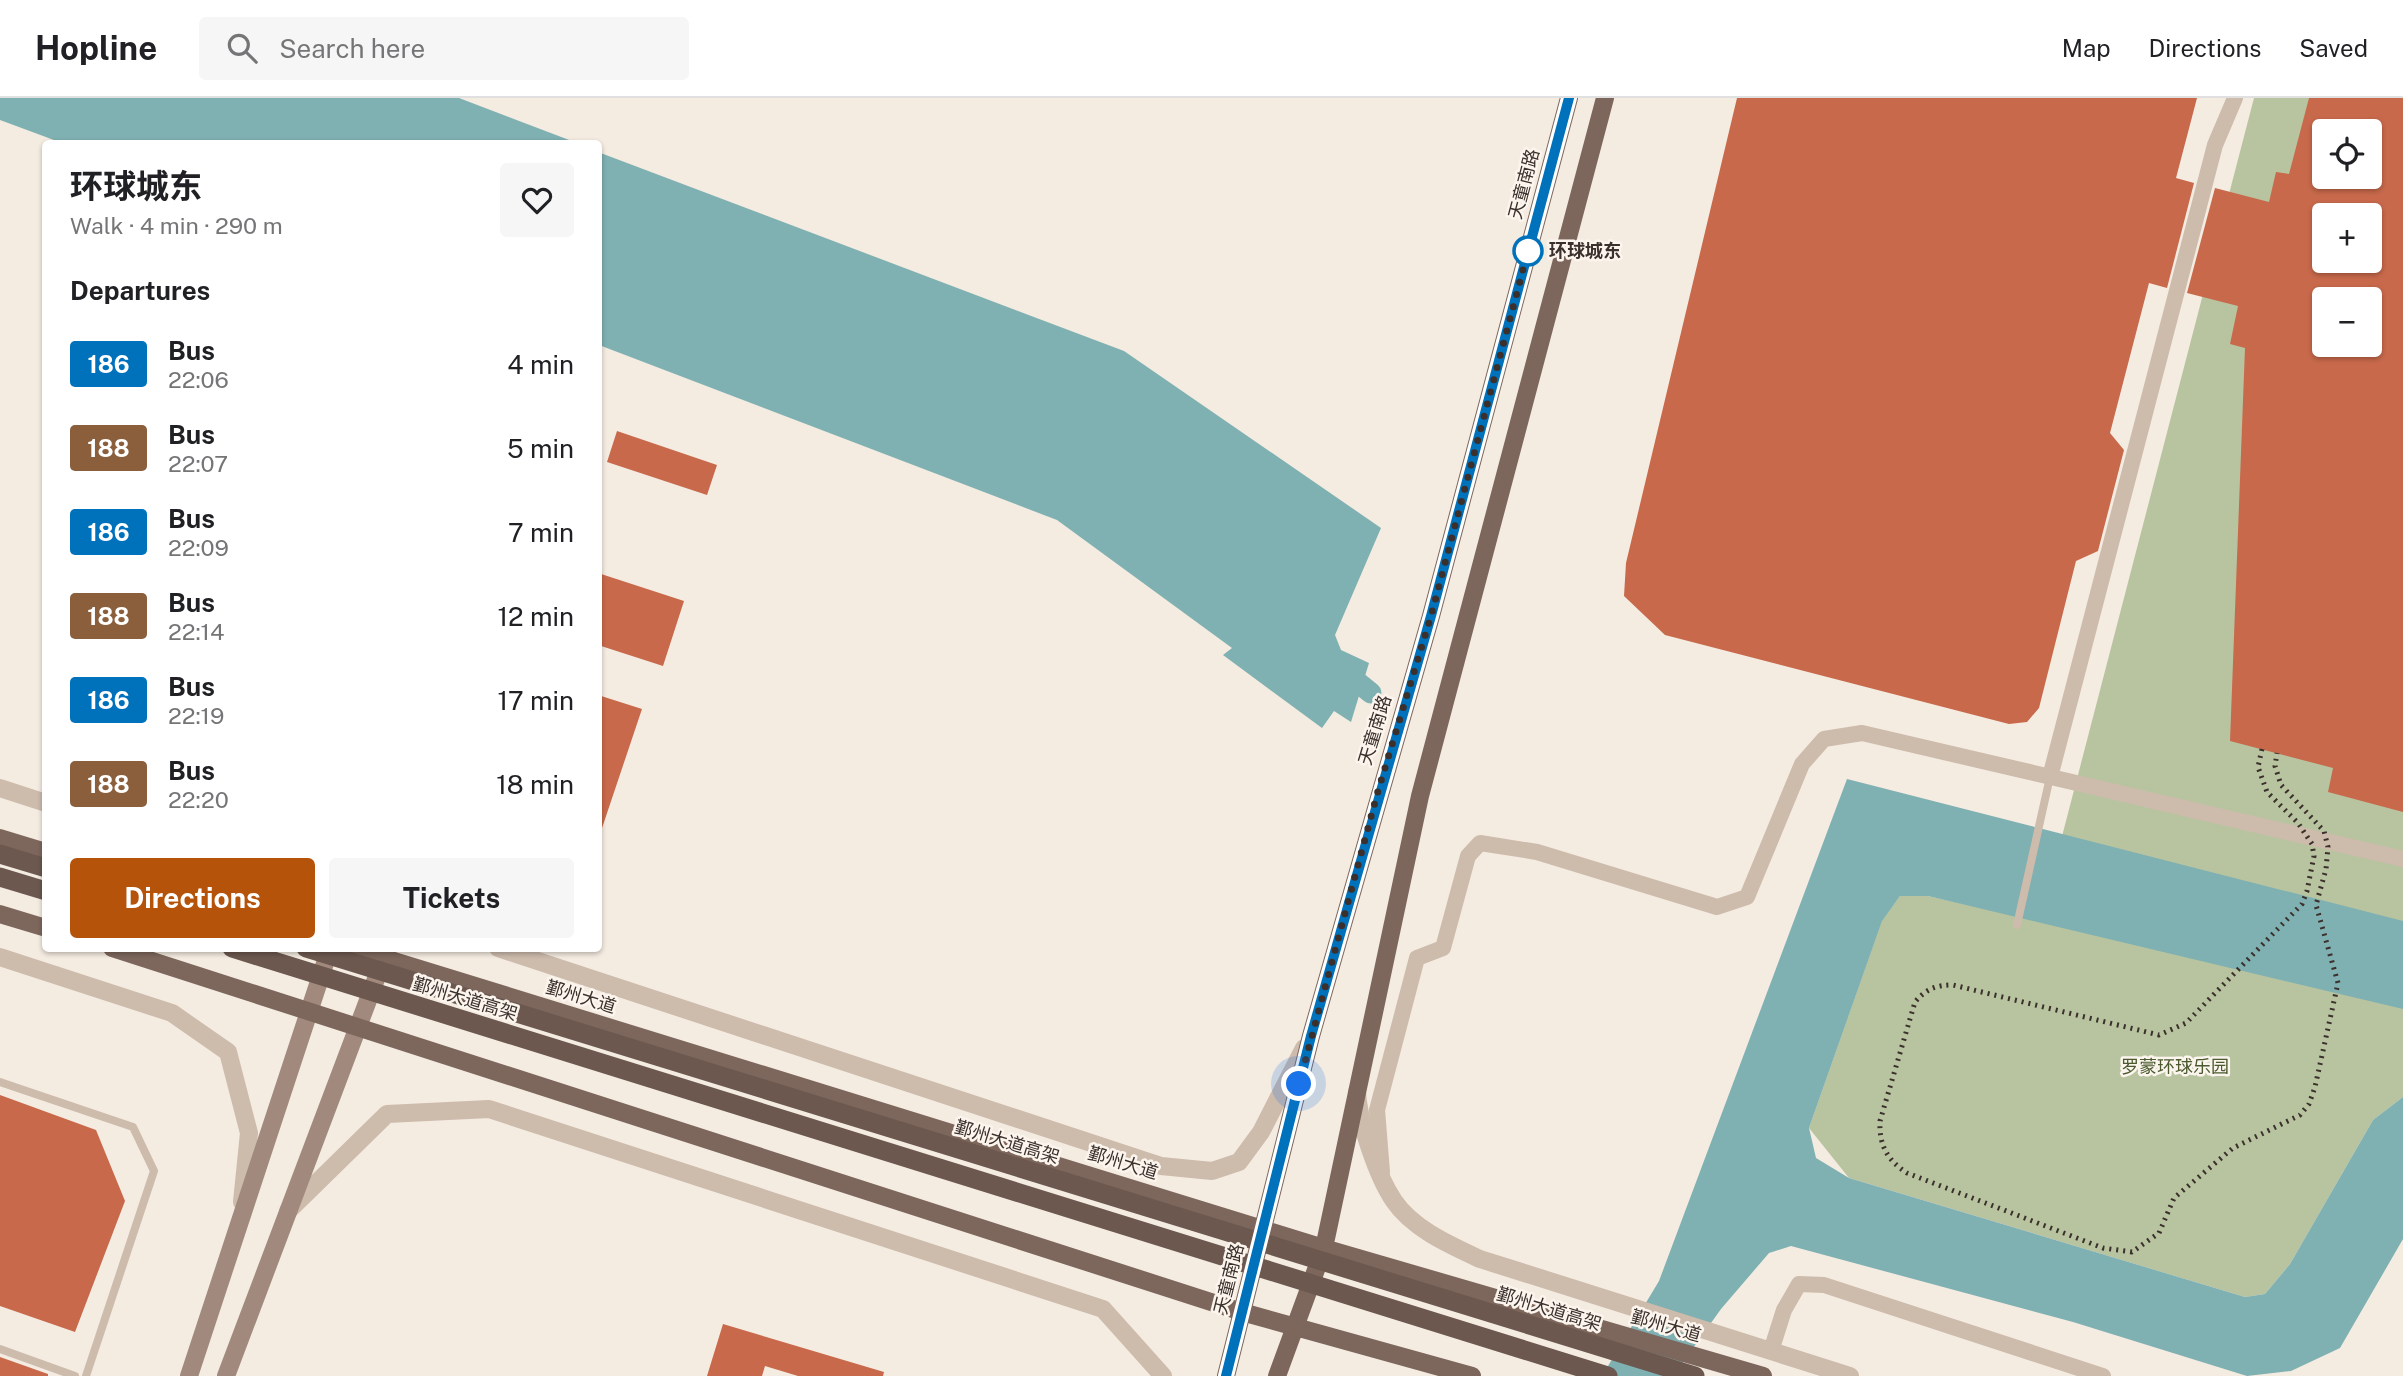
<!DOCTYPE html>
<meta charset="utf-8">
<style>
:root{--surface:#fff;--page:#f6f6f6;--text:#202124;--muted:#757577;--line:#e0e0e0;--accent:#b45309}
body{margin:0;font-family:"Public Sans","Noto Sans SC",sans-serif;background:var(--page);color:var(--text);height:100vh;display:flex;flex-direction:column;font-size:26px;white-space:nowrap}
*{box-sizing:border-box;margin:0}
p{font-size:23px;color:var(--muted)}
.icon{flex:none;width:38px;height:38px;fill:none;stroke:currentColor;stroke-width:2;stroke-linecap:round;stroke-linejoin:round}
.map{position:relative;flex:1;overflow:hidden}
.details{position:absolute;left:42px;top:42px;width:560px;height:812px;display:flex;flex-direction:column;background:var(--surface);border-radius:7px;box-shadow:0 2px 5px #0004}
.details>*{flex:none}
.badge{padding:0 14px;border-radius:5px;font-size:24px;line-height:46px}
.controls{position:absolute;left:2312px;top:21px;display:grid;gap:14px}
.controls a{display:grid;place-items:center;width:70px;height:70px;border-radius:7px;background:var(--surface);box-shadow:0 2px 5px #0004;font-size:35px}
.you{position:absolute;width:35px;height:35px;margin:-18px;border:5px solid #fff;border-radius:50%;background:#1a73e8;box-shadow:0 0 0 10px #1a73e833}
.map>.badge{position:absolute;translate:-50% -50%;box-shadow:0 0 0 4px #fff}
h2{padding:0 28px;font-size:26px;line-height:63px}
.round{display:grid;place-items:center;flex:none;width:74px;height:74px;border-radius:7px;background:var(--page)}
.head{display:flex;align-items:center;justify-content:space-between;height:119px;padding:0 28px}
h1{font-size:33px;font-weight:700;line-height:52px}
.cta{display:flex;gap:14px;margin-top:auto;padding:14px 28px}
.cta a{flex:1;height:80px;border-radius:7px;background:var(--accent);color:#fff;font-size:28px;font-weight:700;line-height:80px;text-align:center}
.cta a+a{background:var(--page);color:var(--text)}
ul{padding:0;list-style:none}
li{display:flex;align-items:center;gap:21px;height:84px;padding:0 28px}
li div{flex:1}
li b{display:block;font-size:26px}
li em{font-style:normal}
li .badge{min-width:77px;font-weight:700;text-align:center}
header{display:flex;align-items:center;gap:42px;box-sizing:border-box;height:98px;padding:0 35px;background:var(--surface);border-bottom:2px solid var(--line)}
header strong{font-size:33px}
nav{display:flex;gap:38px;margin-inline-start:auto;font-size:24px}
.search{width:490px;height:63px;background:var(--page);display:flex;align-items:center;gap:18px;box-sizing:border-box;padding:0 24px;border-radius:7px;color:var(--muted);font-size:26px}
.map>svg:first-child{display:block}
.green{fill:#b8c4a0;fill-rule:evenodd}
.water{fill:#7fb0b2}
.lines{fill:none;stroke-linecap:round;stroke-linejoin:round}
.canal{stroke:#7fb0b2;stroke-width:21}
.building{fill:#c8694b;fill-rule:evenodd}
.service{stroke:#cdbbac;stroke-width:8}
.minor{stroke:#cdbbac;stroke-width:16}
.tertiary{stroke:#cdbbac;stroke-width:18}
.secondary{stroke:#a18a7d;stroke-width:18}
.primary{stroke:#7d675c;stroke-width:18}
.trunk{stroke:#6c584f;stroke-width:19}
.rail{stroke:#3b302b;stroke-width:5;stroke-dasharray:2 5;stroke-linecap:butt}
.trunk-bridge{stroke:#6c584f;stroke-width:19}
.line-casing{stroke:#fff;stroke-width:16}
.line{stroke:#0072bc;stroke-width:10}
.walk{stroke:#3b302b;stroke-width:7;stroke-dasharray:0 12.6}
.stop-dot{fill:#fff;stroke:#0072bc;stroke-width:3.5}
.labels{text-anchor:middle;stroke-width:5;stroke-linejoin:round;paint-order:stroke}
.street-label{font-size:18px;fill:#3b302b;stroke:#fbf5ee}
.stop-label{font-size:18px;font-weight:bold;fill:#3b302b;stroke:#fbf5ee;text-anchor:start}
.park-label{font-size:18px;fill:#4a5a2e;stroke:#fbf5ee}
</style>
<header>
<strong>Hopline</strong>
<div class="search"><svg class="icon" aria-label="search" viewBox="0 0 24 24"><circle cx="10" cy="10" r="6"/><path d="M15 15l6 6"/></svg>Search here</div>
<nav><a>Map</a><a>Directions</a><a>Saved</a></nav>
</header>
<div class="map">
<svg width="2403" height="1278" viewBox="0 0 2403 1278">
<rect width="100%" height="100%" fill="#f4ebe1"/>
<path class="green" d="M2254,0H2403V999L2373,1022L2290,1166L2265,1196L2245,1199L1849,1080L1809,1030L1882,822L1900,798H1928L2040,823ZM2324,33H2370V79H2324ZM2324,117H2370V163H2324ZM2324,201H2370V247H2324Z"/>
<path class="water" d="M0,0H459L577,45H62L0,22Z
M598,54L1124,253L1381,430L1335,537L1341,552L1369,565L1351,624L1334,613L1322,630L1223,557L1232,550L1057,422L599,247Z
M1847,681L2403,823V911L1928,798H1900L1882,823L1809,1030L1816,1060L1849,1080L2245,1199L2265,1196L2290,1166L2373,1022L2403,999V1141L2340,1250L2291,1273L2247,1278L2073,1224L1791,1148L1769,1155L1721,1211L1673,1278H1602L1659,1183Z"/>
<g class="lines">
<path class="canal" d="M1340,570L1371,595"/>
</g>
<path class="building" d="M1737,0H2197L2176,80L2194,85L2167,190L2149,185L2110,335L2124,352L2098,453L2076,463L2039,610L2027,624L2009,626L1665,537L1624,498L1626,465Z
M2309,0H2403V714L2328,694L2333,670L2230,643L2245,250L2230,246L2238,208L2187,195L2215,90L2269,104L2276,74L2289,76ZM2324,33H2370V79H2324ZM2324,117H2370V163H2324ZM2324,201H2370V247H2324Z
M617,333L717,367L707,397L607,364Z
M598,475L684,503L663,568L598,547Z
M598,597L642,611L601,733L598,732Z
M0,997L96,1032L125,1103L75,1234L0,1208Z
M723,1226L884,1274L883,1278H798L765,1268L762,1278H707Z
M0,1259L48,1276V1278H0Z"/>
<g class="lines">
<path class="service" d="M2017,827L2050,679
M0,984L133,1029L154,1073L86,1278
M0,1251L75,1278"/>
<path class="minor" d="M2050,679L2215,47L2235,0
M1382,1074L1377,1012L1417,860L1443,850L1468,758L1480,745L1537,754L1717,809L1747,799L1802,666L1824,641L1862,635L2403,761
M1771,1253L1784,1212L1799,1186L1824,1187L2103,1278"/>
<path class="tertiary" d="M0,690L46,705
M498,850L1161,1068L1212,1073L1239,1064L1261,1034L1304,950
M0,859L172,915L228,954L249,1035L242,1104
M1357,994C1359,1024 1377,1078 1394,1103C1413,1131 1450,1147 1480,1161L1850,1278
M288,1113L387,1016L489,1011L1103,1211L1163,1278"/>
<path class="secondary" d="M189,1278L330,850
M226,1278L384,860"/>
<path class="primary" d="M0,740L46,754
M0,816L46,830
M112,850L1242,1214L1472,1278
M352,850L1324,1150L1763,1278
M1226,1278L1311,938L1431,518L1569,0
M1277,1278L1324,1150L1420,698L1605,0"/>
<path class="trunk" d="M0,756L46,770
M0,779L46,793"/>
<path class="rail" d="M2262,651L2258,669L2267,694L2298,725L2312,746L2314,758L2307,793L2302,806L2186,925L2159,937L1953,887C1936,887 1926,891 1915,904L1880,1023C1879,1047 1887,1062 1907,1075L2103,1150L2132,1154L2159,1135L2174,1100L2233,1050L2300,1017L2309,1006L2315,989L2338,885L2316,807L2326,771L2328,749L2324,733L2281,687L2275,668L2277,655"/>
<path class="trunk-bridge" d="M232,850L1608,1278
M306,850L1695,1278"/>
</g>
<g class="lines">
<defs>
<path id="line" d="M1226,1278L1311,938L1431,518L1569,0"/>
</defs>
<use href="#line" class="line-casing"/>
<use href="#line" class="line"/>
<path class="walk" d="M1299,986L1378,693L1431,518L1528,153"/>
</g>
<circle class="stop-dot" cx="1528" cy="153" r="14"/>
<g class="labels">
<g class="street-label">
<text transform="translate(1524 86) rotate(-75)" y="6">天童南路</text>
<text transform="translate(1375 632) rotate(-73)" y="6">天童南路</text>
<text transform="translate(581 899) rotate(17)" y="6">鄞州大道</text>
<text transform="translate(465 901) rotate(17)" y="6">鄞州大道高架</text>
<text transform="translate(1007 1044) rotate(17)" y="6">鄞州大道高架</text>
<text transform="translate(1123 1065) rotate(17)" y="6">鄞州大道</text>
<text transform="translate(1229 1181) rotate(-76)" y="6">天童南路</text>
<text transform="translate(1549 1211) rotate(17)" y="6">鄞州大道高架</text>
<text transform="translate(1666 1228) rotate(16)" y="6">鄞州大道</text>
</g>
<g class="stop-label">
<text x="1549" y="159">环球城东</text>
</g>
<g class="park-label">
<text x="2175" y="975">罗蒙环球乐园</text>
</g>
</g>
</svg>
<div class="controls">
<a><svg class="icon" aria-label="locate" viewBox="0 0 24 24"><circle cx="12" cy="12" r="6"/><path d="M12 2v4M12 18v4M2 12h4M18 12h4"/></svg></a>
<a>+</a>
<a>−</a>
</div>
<div class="you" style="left:1299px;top:986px"></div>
<section class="details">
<div class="head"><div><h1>环球城东</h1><p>Walk · 4 min · 290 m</p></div><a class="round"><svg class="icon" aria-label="heart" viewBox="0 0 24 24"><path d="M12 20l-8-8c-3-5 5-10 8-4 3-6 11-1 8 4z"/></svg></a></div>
<h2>Departures</h2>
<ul>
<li><span class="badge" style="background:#0072bc;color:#fff">186</span><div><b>Bus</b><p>22:06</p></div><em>4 min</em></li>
<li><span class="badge" style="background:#8b5e3c;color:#fff">188</span><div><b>Bus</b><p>22:07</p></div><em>5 min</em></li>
<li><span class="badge" style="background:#0072bc;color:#fff">186</span><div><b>Bus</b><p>22:09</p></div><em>7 min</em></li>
<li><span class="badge" style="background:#8b5e3c;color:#fff">188</span><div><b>Bus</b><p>22:14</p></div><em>12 min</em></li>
<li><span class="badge" style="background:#0072bc;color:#fff">186</span><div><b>Bus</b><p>22:19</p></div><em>17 min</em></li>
<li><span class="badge" style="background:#8b5e3c;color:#fff">188</span><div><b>Bus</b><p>22:20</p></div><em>18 min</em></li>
</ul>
<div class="cta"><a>Directions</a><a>Tickets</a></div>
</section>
</div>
